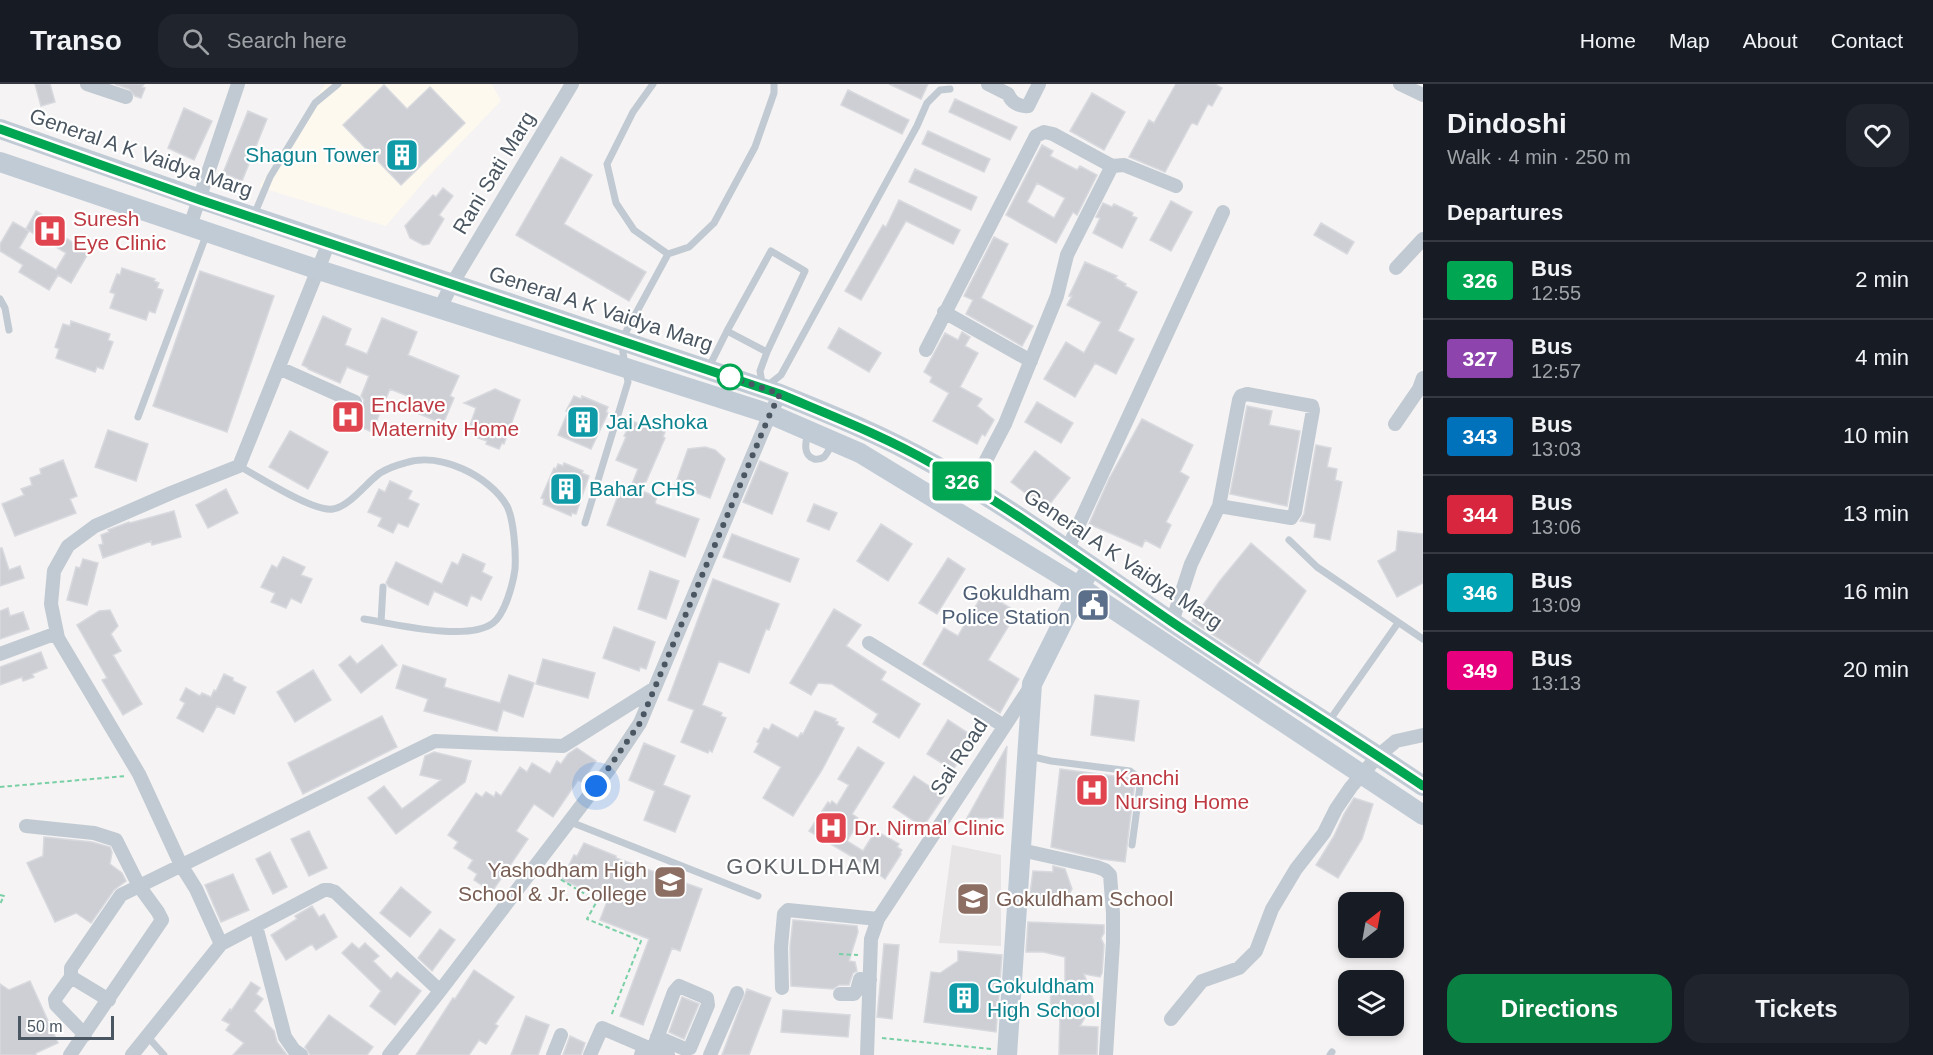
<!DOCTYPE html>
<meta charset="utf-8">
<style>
:root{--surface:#171b24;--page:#20242c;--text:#f1f3f6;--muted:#9ea1a6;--line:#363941;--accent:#0b8043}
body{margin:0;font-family:Helvetica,sans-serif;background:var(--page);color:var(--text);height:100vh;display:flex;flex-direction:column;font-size:22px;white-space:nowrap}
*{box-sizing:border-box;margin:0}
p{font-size:20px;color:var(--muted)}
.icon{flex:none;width:33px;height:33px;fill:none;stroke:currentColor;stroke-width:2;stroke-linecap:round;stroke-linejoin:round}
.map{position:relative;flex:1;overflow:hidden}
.side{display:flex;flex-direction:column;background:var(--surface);width:510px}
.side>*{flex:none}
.badge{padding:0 12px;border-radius:4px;font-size:21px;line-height:39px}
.needle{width:39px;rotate:31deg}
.fabs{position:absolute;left:1338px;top:808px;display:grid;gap:12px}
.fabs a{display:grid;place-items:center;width:66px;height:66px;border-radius:12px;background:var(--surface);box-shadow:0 3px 9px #0003;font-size:30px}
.scale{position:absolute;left:18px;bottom:15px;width:96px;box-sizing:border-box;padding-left:6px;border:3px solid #4a5661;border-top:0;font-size:16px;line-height:21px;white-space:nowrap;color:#4a5661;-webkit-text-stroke:4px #fff;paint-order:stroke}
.you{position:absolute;width:30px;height:30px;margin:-15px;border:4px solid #fff;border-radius:50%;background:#1a73e8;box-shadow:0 0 0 9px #1a73e833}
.map>.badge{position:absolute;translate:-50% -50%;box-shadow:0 0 0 3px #fff}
h2{padding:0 24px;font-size:22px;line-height:54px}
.round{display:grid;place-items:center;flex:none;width:63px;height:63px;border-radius:18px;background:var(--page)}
.overview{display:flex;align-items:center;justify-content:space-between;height:102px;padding:0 24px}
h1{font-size:28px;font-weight:700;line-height:45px}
.cta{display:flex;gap:12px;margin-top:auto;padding:12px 24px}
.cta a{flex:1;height:69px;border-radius:18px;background:var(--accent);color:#fff;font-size:24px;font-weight:700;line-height:69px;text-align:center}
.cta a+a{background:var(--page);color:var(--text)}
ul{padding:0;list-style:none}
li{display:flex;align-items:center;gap:18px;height:78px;padding:0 24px;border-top:2px solid var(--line)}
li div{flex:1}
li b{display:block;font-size:22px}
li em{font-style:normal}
li .badge{min-width:66px;font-weight:700;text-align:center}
header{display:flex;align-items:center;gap:36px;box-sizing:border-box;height:84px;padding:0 30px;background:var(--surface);border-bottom:2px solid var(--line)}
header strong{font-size:28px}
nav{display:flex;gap:33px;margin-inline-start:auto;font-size:21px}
.search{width:420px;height:54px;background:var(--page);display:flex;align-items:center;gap:15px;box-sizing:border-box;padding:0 21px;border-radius:18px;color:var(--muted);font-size:22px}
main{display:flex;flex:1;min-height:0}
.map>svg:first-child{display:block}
.commercial{fill:#fdf9ef}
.education{fill:#e6e4e5}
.building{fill:#cdcfd5;stroke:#d7d9de;stroke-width:1.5;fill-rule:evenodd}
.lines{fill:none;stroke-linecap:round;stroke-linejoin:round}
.path{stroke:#7ad0a6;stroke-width:2;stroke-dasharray:4.5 3;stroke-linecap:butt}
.lane{stroke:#c1cad2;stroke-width:7}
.street{stroke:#c1cad2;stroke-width:14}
.secondary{stroke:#c1cbd6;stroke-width:20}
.line-casing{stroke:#fff;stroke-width:14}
.line{stroke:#00a651;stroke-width:9}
.walk{stroke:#4a5661;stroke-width:6;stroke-dasharray:0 10.8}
.stop-dot{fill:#fff;stroke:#00a651;stroke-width:3}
.labels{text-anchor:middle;stroke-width:4.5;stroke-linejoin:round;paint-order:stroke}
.street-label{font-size:21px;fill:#4a5661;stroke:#fff}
.culture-label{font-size:21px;fill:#0d838f;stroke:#fff;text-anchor:start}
.health-label{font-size:21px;fill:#be3a42;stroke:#fff;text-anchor:start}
.service-label{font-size:21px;fill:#4e5e75;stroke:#fff;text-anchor:end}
.education-label{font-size:21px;fill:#785e54;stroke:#fff;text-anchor:end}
.neighbourhood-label{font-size:22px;letter-spacing:1.5px;fill:#5f6368;stroke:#fff}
</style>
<header>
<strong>Transo</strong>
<div class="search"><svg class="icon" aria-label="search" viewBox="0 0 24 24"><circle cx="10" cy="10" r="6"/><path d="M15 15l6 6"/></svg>Search here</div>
<nav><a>Home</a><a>Map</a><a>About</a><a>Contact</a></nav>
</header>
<main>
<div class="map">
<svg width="1423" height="971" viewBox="0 0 1423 971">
<rect width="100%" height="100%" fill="#f5f3f3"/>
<path class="commercial" d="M325,0H492L501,17L428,93L386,142L259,103Z"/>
<path class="education" d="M952,761L1001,771V862L939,859Z"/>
<path class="building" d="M35,0H50L55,18L41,22Z
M115,0H144L142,3L145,4L141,14L135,12L129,5Z
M889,0H928L921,15Z
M1176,0H1215L1222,4L1212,22L1208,20L1197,41L1193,39L1191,40L1165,88L1129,73L1149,36L1154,39Z
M384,1L407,25L430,3L465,39L401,101L343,41Z
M848,6L909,36L902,50L841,21Z
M1092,9L1125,28L1104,66L1070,47Z
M955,15L1017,43L1010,56L949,28Z
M184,24L212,37L194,76L168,64Z
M248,27L267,35L242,97L223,89Z
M928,47L990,75L984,88L922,60Z
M1042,61L1053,67L1050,72L1077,86L1080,82L1097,91L1077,131L1073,128L1056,159L1006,131ZM1037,99L1065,114L1054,134L1027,118Z
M561,73L592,91L564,140L646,188L629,217L516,151Z
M915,85L977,113L971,126L909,98Z
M443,104L453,112L439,131L444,135L429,160L423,161L410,154L405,142L433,111L436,113Z
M899,116L960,146L953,160L906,137L861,216L845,207L883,141L886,143Z
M1171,117L1192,128L1171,167L1150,156Z
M1103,119L1112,123L1114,120L1133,129L1132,132L1137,134L1122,164L1093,149L1100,134L1096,133Z
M36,127L63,143L59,150L89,168L71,199L58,191L49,206L19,188L23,181L0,167V160L13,138L29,147L19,164L56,186L66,169L26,145Z
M1321,139L1354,158L1347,170L1314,151Z
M994,153L1008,160L981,214L1033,242L1022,262L966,230L973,216L964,212Z
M1085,178L1117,192L1115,194L1126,200L1125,202L1137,208L1118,247L1134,255L1116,290L1095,279L1075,313L1044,295L1066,258L1084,269L1101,238L1067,221L1072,212H1069Z
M122,184L155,195L154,197L159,199L157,204L163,206L155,229L149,227L146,236L110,224L115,210L110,208L117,190L120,191Z
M200,187L274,212L227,348L153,322Z
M323,232L351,245L345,261L367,270L382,234L417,248L408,271L459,292L450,312L454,314L443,340L408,325L413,314L390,305L372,348L351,339L355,327L360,326L363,321L364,316L361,312L369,292L347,283L340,299L308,285V284L302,281Z
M71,237L110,250L108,256L113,258L103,285L97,283L95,288L56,274L59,265L55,263L63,240L70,242Z
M839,244L881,269L869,288L828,264Z
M962,248L970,253L965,262L978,269L960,303L982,315L977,322L994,336L985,352L982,350L977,360L933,337L949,309L930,298L932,293L924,288L945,249L958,256Z
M495,305L520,316L504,360L502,359L499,365L486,360L487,357L475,353V350L469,344L476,324L464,319Z
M574,312L581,315L582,312L608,323L606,328L608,329L591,365L558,351L568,328L566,327Z
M1037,318L1073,339L1061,359L1025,338Z
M1247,322L1272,327L1269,341L1300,347L1287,422L1230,410Z
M1142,335L1193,361L1180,388L1189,393L1166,438L1171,441L1160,464L1145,456L1142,463L1089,440L1109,395Z
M632,337L639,340L640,338L665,348L663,353L665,354L642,407L657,413L655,418L656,420L699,435L685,473L607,441L620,406H621L623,402L630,405L638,385L616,376L626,353L624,352Z
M108,346L148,360L136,397L95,383Z
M290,347L328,368L308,405L269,383Z
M1316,361L1331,364L1327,383L1337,385L1335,396L1342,398L1330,456L1314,453L1316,440L1300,437L1304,430Z
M705,363L715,366L725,375L710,414L675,401L688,365Z
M1035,367L1070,394L1046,425L1011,398Z
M63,376L77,412L70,415L76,429L15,452L2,420L24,411L21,405L32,401L30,394L41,390L40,385Z
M760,377L788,389L772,430L743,418Z
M564,379L583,387L582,389L589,392L576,430L572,429L571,432L543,420L544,415L541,414L554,384L556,385L558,380L563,382Z
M390,397L412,407L408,415L419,420L408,443L398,439L393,449L378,442L382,434L368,428L379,405L385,408Z
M226,405L238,429L208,444L196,421Z
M814,420L837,429L829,446L807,437Z
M174,427L181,453L152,461L151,457L103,474L99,461L103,460L101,451L109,448L108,446L129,438L130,439Z
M881,440L912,460L888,497L857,477Z
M1398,447L1423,450V499L1397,513L1378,477L1396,467Z
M732,450L799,475L790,498L723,473Z
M1251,459L1306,507L1258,580L1192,537L1219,498Z
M0,464H2L9,486L20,482L24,494L0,502Z
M463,470L485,480L482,488L492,493L481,516L471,511L467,522L434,507L428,521L389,503L386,499L396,478L442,500L452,478L458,481Z
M283,473L305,483L301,491L312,495L301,519L291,514L286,524L271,518L275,509L261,503L272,481L277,484Z
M948,474L965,485L937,530L919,519Z
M83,475L98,479L87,521L67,516L76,483L80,484Z
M650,487L679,497L666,535L638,525Z
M713,495L779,520L769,546L766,545L749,589L719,577L702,621L722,629L721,632L726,634L712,668L709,666L708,669L681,658L694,626L668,616Z
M984,508L1017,528L988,576L1019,595L1000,629L923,580L944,544L958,552Z
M8,524L10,532L23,528L29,545L0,555V527Z
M834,525L861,541L846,562L886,588L881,596L920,620L899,654L873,638L878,630L832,600L818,599L811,611L790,599Z
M110,526L118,542L111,550L121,567L113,571L142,620L123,631L102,596L107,594L77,541L99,527Z
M614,543L655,558L646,585L640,583L639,587L603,574Z
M382,561L397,581L361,609L339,581L350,572L357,580Z
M41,568L47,584L32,590L34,593L23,597L22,593L0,601V583Z
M543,575L595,589L588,614L536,600Z
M403,581L446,595L444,603L500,619L509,591L534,599L523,633L503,626L497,647L424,627L428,615L396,604Z
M313,586L331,616L295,638L277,608Z
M224,590L233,594V597L246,603L234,630L217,622L203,648L177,634L185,619L180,616L186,604L200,612L202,609L211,613L214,606L216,607Z
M1095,611L1139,617L1134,657L1091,651Z
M815,627L836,635L835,637L838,638L837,641L844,644L822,686L793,732L763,714L781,683L754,668L759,659L757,658L764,644L769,646L772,640L798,654L801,649L803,650Z
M382,632L397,663L303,710L288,679Z
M948,636L974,653L953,686L927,670Z
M644,659L675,672L663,701L690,712L675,748L644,736L655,707L629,696Z
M1007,662L1003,734H967Z
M858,663L884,679L852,730L858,734L857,741L847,757L863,767L873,751L875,752L878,748L899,760L897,763L902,766L900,769L901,770L885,795L866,781L809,747L828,718L830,720L832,717L837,721L849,701L838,695Z
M577,664L596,677L582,698L578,696L553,733L534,720L516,747L528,755L492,808L474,796L477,790L468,784L473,776L454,764L458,758L448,751L476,709L482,713L486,708L494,713L496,708L501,712L520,683L527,688L532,679L550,690L557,677L561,680L568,670Z
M434,668L471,677L465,698L396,750L368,714L384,702L402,725L441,696L420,691L425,672Z
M1060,685L1130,694L1135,697L1125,778L1101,775L1051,763Z
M914,692L944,712L923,743L893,723Z
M1354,714L1373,720L1362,755L1338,794L1316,781L1334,752L1344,730Z
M309,747L327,784L309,792L291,755Z
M44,753L92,758L110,763L112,768L110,780L122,789L126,797L114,806L91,839L76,829L55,838L27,779L43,772Z
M584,759L616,772V774L702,805L680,867L672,864L643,941L620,932L649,855L600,836L608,815L560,795L565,782L568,783L574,771L577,772Z
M270,768L287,803L273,810L256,775Z
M1053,782L1065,785L1072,805L1063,821L1048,818H1029L1033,787L1053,788Z
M233,790L249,826L221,838L205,801Z
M401,803L431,828L410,853L380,829Z
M312,822L319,833L324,830L337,853L316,866L312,860L286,876L271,851L297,835L295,832Z
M793,836L857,842L858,848L849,877L855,878L857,887L853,889L849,901H839L833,905L791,902L790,863Z
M1028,838L1104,841V849L1101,854L1104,861L1102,889L1100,893L1084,890L1094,918L1080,942L1098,943L1097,971H1059L1060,931L1050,930L1051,903H1055V900H1065V873L1043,868H1026Z
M440,845L455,856L432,887L418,874Z
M352,859L359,865L365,859L379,872L373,877L391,895L397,888L421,907L395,941L370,922L381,907L342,869Z
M884,860L899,861L892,935L877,933Z
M958,867L1002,871L996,948L924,938L931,888L940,889L958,877Z
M474,886L514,913L495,940L498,942L486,960L479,956L469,971H416L453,914L455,915Z
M30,897L58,959L36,969V971H0V900L9,906Z
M251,898L260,904L256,910L263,915L254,927L274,947L277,958L287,971H233L244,959L226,946L230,940L222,936L230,925L231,927Z
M747,905L771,914L749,971H722Z
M682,913L699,920L684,955L669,948Z
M783,926L850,931L848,953L781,948Z
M329,931L373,963L367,971H310L305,963Z
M526,932L549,941L538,971H511Z
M570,952L585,959L581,971H563Z"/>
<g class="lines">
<path class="path" d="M0,703L126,692
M548,788L597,817L587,835L641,857L611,932
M0,811L4,812L0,820
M839,870L858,871
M882,954L992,965"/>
<path class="lane" d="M653,0L633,28L607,80L616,119L634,146L668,170
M254,131L270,93L315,19L338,0
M0,215L5,224L9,246
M767,268L727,247L771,167L805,187L767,268L760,287L763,305L781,291L917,42L927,19L940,6L950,5
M709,283L727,247
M138,333L207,149
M808,348C806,357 802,371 814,375C818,376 821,375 824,373C827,370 830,364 832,360
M239,382C259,393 313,428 333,425C349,423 367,398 380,389C387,385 397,381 405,379C439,367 490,392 507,422C514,436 516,469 515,485C513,500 505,530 493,539C468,558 394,540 364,535
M585,439L628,298L621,257L668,170L689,163L714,139L755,63L774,9V0
M1289,456L1317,483L1423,555
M381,538L383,503
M1329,637L1398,539
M1029,672L1051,677L1130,687L1141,695L1132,761
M568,737L758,812
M147,952L164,971
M1330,971L1332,968"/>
<path class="street" d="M87,0L126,13
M988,0L1008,10C1011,18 1019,23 1028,22L1039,0
M1400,0L1423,11
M190,142L238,0
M1396,184L1423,155
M440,224L452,200L572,0
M944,228L1031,277
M926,266L1036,52L1044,48L1053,50L1112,82
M279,284L355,318
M1395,340L1419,305L1423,294
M969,401L983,382L1005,340L1057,212L1067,171L1112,82L1124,81L1176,102
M1067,466L1223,128
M1172,538L1191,480L1219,422L1239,316L1241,312L1247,310L1312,322L1313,326L1295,428L1291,434L1219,422
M869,559L1004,642
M0,570L57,549
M26,742L94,749L116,756L139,802L158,828L162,836L70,971
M1021,766L1097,783L1105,786L1110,791L1113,829V858L1106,971
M256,842L285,953L294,966L301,971
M221,860L196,805L181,781L139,690L58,554L51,520L54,487L68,462L95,442L171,409L239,382L329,158
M71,893L109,916
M782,904L781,863L784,830L788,826L878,835
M840,910H854L857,906L860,895L870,896
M1171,935L1202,897L1239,884L1256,867L1272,825L1296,785L1324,749L1336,725L1351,703L1378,672L1396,657L1423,651
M85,951L56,921L55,915L71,893V884L121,811L435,657L563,662L655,604
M653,965L674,908L679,902L707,914L708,921L690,964L685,965L657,953
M132,971L221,860L324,806H329L335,808L440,907
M389,971L440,907L610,684L640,639L770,330L780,310
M553,971L561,951
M590,971L602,944L644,962
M641,971L644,962L668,971
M710,971L737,909
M867,971L871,855L878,835L1031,602"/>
<path class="secondary" d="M0,45L200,115L780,310C832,331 884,352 933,380C1016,427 1093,484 1172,538C1255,594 1340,646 1423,702
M0,78L319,186L770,330L860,369L1080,503L1423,731
M1007,971L1032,600L1086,492"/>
</g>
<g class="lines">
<defs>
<path id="line" d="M0,45L200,116L780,310C832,332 884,352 933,380C1016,427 1093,484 1172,538C1255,594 1340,646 1423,702"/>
</defs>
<use href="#line" class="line-casing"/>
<use href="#line" class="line"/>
<path class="walk" d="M596,702L640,639L770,330L780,310L730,293"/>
</g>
<defs>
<symbol id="building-square" viewBox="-11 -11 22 22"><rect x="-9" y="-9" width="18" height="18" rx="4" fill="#0f9aa8" stroke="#fff"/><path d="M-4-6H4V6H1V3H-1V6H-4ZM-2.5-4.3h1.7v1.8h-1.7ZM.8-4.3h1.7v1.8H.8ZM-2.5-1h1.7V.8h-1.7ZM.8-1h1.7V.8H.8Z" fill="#fff"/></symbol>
<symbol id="hospital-square" viewBox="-11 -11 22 22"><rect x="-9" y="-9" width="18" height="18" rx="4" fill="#e0444e" stroke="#fff"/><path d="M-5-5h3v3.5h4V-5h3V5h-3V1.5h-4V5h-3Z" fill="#fff"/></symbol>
<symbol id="civic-square" viewBox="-11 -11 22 22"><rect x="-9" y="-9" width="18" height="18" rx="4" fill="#5c6f8a" stroke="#fff"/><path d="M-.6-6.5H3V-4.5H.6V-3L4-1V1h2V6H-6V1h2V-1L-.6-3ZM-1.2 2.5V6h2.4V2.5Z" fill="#fff"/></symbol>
<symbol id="school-square" viewBox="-11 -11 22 22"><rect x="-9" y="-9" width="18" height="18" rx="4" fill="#8d6e63" stroke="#fff"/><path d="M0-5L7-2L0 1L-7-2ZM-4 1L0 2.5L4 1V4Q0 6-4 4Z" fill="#fff"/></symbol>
</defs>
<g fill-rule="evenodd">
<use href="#building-square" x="383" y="52" width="38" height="38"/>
<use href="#hospital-square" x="31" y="128" width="38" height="38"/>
<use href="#hospital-square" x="329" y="314" width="38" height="38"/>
<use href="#building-square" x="564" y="319" width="38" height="38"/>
<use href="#building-square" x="547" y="386" width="38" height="38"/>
<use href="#civic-square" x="1074" y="502" width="38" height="38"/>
<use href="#hospital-square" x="1073" y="687" width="38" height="38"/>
<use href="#hospital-square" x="812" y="725" width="38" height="38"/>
<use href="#school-square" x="651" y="779" width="38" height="38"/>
<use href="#school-square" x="954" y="796" width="38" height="38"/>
<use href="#building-square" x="945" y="895" width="38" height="38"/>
</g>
<circle class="stop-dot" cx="730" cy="293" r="12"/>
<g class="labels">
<g class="street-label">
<text transform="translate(141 69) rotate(19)" y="7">General A K Vaidya Marg</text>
<text transform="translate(494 89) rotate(-59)" y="7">Rani Sati Marg</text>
<text transform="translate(601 225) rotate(18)" y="7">General A K Vaidya Marg</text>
<text transform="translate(1123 475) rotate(34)" y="7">General A K Vaidya Marg</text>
<text transform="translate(959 673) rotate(-57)" y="7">Sai Road</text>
</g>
<g class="culture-label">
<text x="379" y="78" text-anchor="end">Shagun Tower</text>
<text x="606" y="345">Jai Ashoka</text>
<text x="589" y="412">Bahar CHS</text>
<text x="987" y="909">Gokuldham<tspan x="987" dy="24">High School</tspan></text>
</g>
<g class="health-label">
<text x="73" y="142">Suresh<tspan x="73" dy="24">Eye Clinic</tspan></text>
<text x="371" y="328">Enclave<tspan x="371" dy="24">Maternity Home</tspan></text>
<text x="1115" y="701">Kanchi<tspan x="1115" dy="24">Nursing Home</tspan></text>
<text x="854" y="751">Dr. Nirmal Clinic</text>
</g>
<g class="service-label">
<text x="1070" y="516">Gokuldham<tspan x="1070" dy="24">Police Station</tspan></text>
</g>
<g class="education-label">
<text x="647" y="793">Yashodham High<tspan x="647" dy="24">School &amp; Jr. College</tspan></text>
<text x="996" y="822" text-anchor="start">Gokuldham School</text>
</g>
<g class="neighbourhood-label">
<text x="804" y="790">GOKULDHAM</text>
</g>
</g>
</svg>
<div class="fabs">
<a><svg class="needle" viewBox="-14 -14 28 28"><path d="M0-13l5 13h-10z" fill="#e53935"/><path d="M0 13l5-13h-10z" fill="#9ea1a6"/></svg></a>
<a><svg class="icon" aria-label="layers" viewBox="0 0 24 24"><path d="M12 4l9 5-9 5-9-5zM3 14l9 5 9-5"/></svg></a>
</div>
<div class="scale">50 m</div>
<div class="you" style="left:596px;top:702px"></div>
<b class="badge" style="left:962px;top:397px;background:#00a651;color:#fff">326</b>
</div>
<section class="side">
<div class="overview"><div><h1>Dindoshi</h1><p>Walk · 4 min · 250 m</p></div><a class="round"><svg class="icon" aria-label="heart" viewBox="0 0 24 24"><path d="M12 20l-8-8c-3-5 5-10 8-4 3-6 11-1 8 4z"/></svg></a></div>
<h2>Departures</h2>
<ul>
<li><span class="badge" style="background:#00a651;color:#fff">326</span><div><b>Bus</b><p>12:55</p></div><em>2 min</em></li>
<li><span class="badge" style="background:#8e44ad;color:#fff">327</span><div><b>Bus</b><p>12:57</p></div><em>4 min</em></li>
<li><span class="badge" style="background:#0072bc;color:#fff">343</span><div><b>Bus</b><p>13:03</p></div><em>10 min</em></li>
<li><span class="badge" style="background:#d7263d;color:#fff">344</span><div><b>Bus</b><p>13:06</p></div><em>13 min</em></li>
<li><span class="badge" style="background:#00a3b4;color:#fff">346</span><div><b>Bus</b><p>13:09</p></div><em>16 min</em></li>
<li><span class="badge" style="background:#e6007e;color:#fff">349</span><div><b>Bus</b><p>13:13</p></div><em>20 min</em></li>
</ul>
<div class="cta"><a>Directions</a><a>Tickets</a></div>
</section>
</main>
